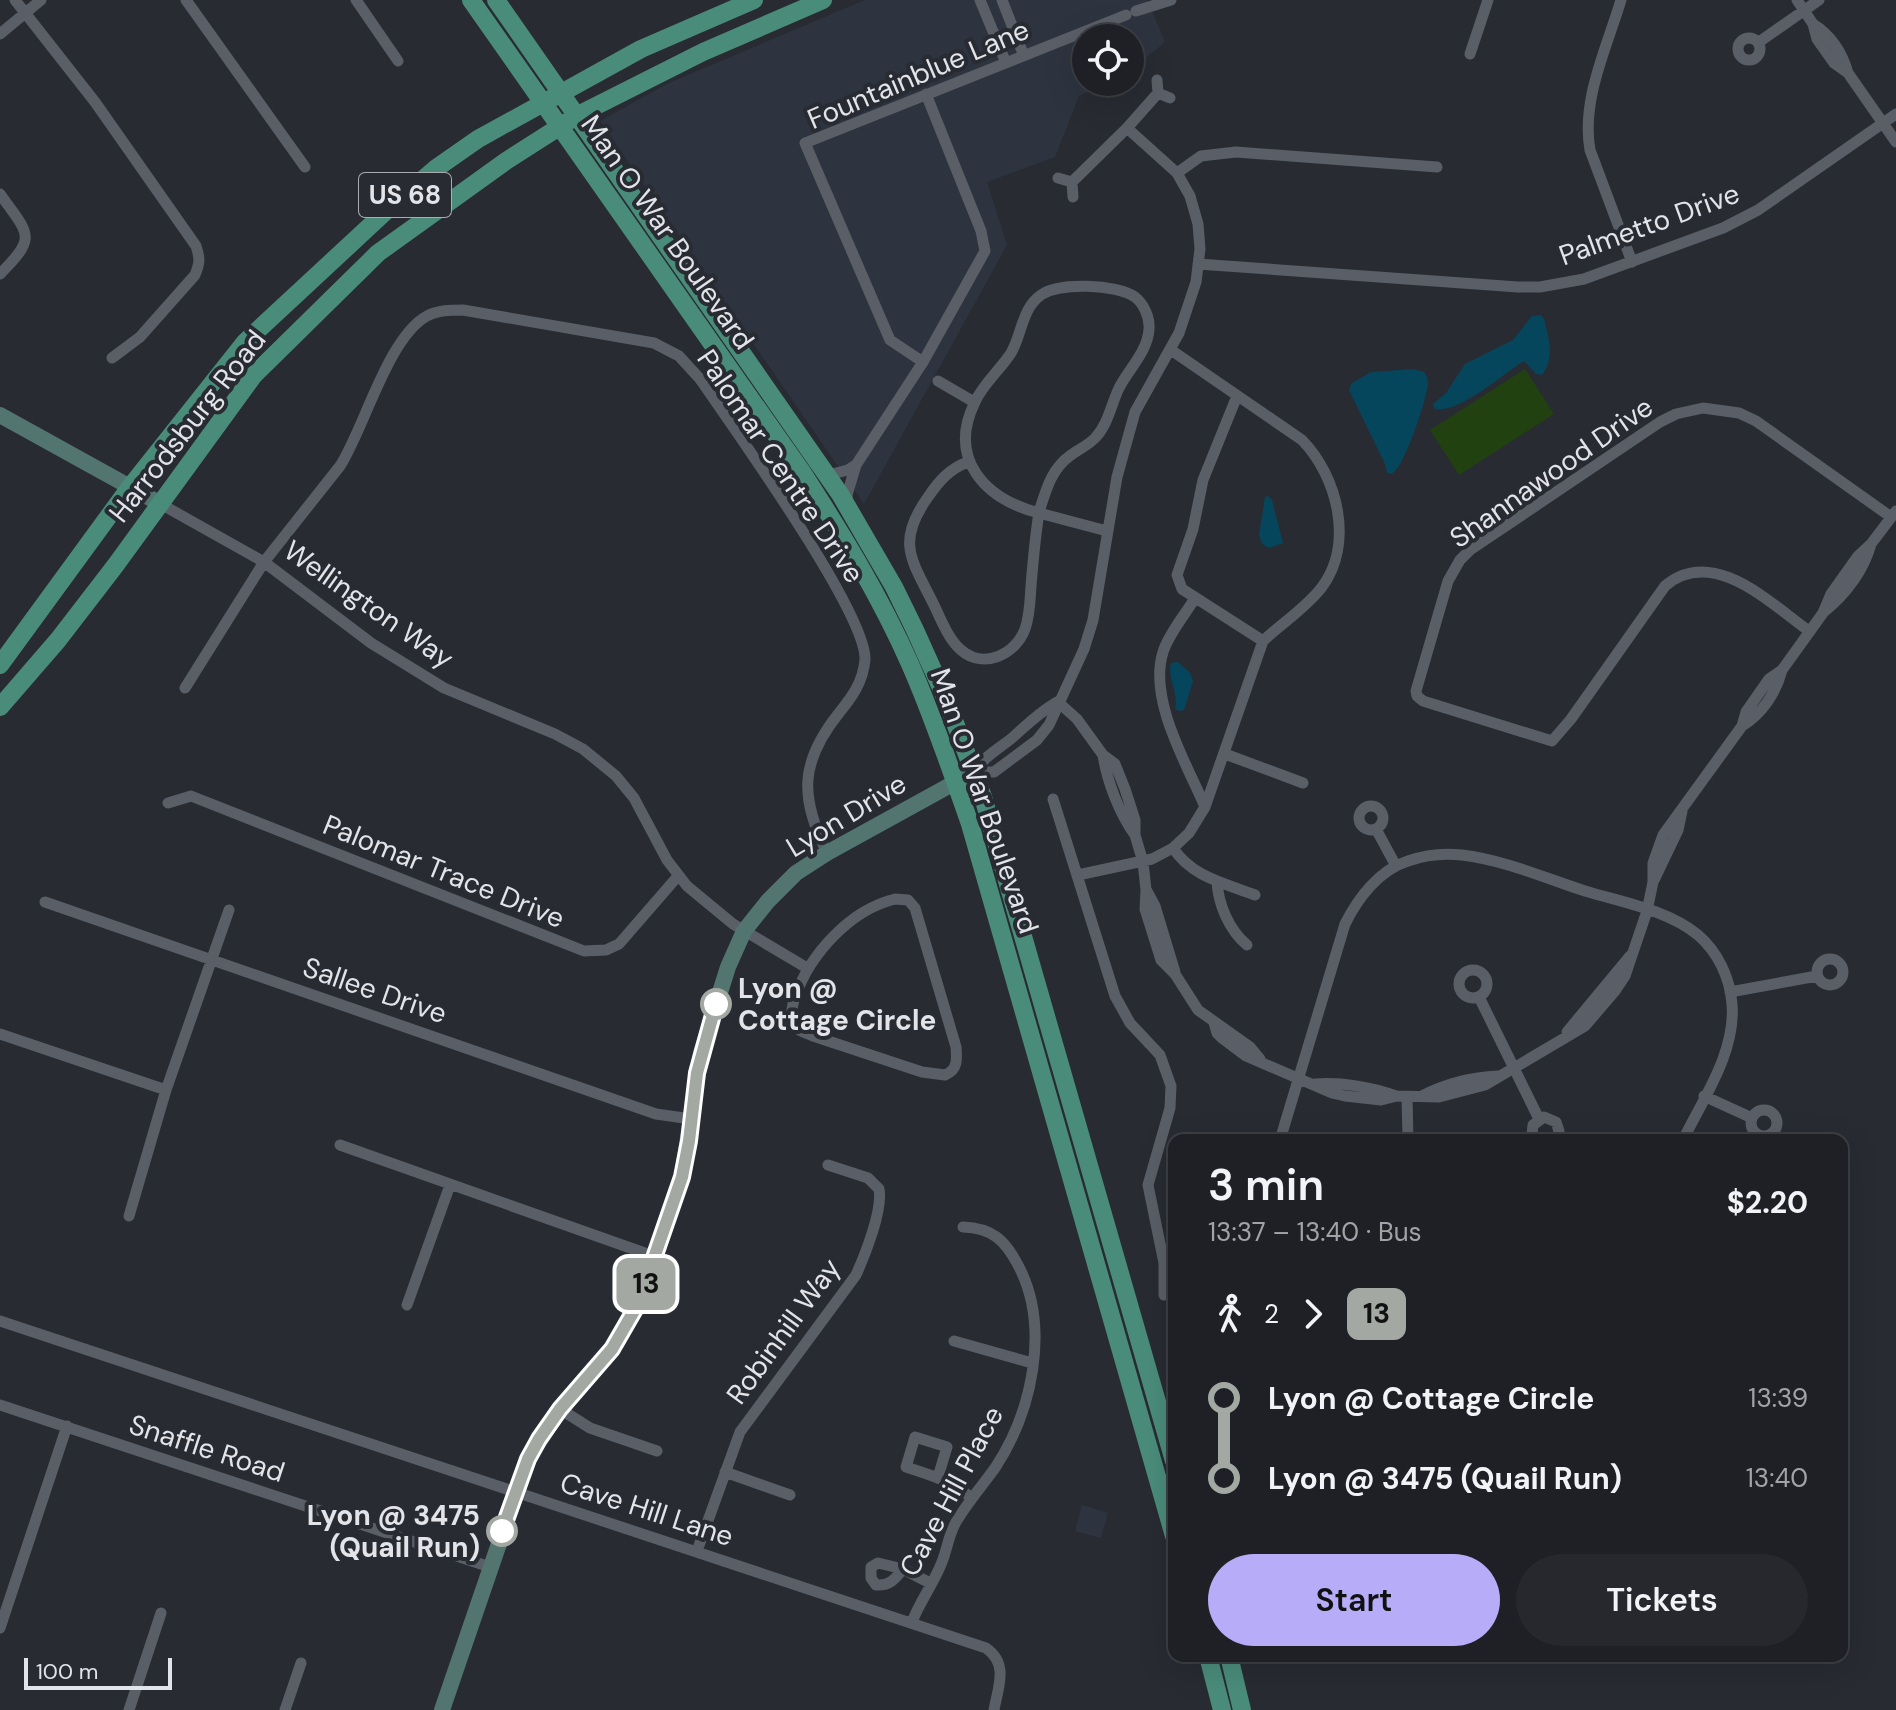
<!DOCTYPE html>
<meta charset="utf-8">
<style>
:root{--surface:#1e2026;--page:#26282e;--text:#f1f3f6;--muted:#a1a3a7;--line:#3c3e43;--accent:#b6acf8}
body{margin:0;font-family:"DM Sans",sans-serif;background:var(--page);color:var(--text);height:100vh;display:flex;flex-direction:column;font-size:30px;white-space:nowrap}
*{box-sizing:border-box;margin:0}
p{font-size:26px;color:var(--muted)}
.icon{flex:none;width:44px;height:44px;fill:none;stroke:currentColor;stroke-width:2;stroke-linecap:round;stroke-linejoin:round}
.map{position:relative;flex:1;overflow:hidden}
.panel{position:absolute;left:1168px;top:1134px;width:680px;height:528px;display:flex;flex-direction:column;background:var(--surface);border-radius:16px;box-shadow:0 8px 32px #0002,0 0 0 2px var(--line)}
.panel>*{flex:none}
.badge{padding:0 16px;border-radius:12px;font-size:28px;line-height:52px}
.fabs{position:absolute;left:1072px;top:24px;display:grid;gap:16px}
.fabs a{display:grid;place-items:center;width:72px;height:72px;border-radius:50%;background:var(--surface);box-shadow:0 8px 32px #0002,0 0 0 2px var(--line);font-size:40px}
.scale{position:absolute;left:24px;bottom:20px;width:148px;box-sizing:border-box;padding-left:8px;border:4px solid #e2e4e9;border-top:0;font-size:22px;line-height:28px;white-space:nowrap;color:#e2e4e9;-webkit-text-stroke:6px #282b32;paint-order:stroke}
.map>.badge{position:absolute;translate:-50% -50%;box-shadow:0 0 0 4px #fff}
.legs{display:flex;align-items:center;gap:12px;height:88px;padding:0 40px;font-size:26px}
.legs p{margin-inline-start:auto}
.summary{display:flex;align-items:center;justify-content:space-between;height:136px;padding:0 40px}
h1{font-size:44px;font-weight:600;line-height:60px}
.primary-button{display:flex;gap:16px;margin-top:auto;padding:16px 40px}
.primary-button a{flex:1;height:92px;border-radius:48px;background:var(--accent);color:#111;font-size:32px;font-weight:600;line-height:92px;text-align:center}
.primary-button a+a{background:var(--page);color:var(--text)}
ul{padding:0 40px;list-style:none}
li{display:flex;align-items:center;gap:28px;height:80px;font-size:30px}
li i{display:grid;place-items:center;width:12px;height:100%;margin:0 10px;background:currentColor}
li i::after{content:'';width:20px;height:20px;margin:-10px;border:6px solid;border-radius:50%;background:var(--surface)}
li p{margin-inline-start:auto}
li:first-child i{background:linear-gradient(#0000 50%,currentColor 0)}
li:last-child i{background:linear-gradient(currentColor 50%,#0000 0)}
.map>svg:first-child{display:block}
.built{fill:#2d3440}
.green{fill:#214110}
.water{fill:#06465d}
.lines{fill:none;stroke-linecap:round;stroke-linejoin:round}
.street{stroke:#5a5e66;stroke-width:11}
.secondary{stroke:#527570;stroke-width:16}
.primary{stroke:#4a8c7a;stroke-width:18}
.line-1-casing{stroke:#fff;stroke-width:18}
.line-1{stroke:#a3a8a3;stroke-width:12}
.stop-1-dot{fill:#fff;stroke:#a3a8a3;stroke-width:4}
.labels{text-anchor:middle;stroke-width:8;stroke-linejoin:round;paint-order:stroke}
.shield{fill:#282b32;stroke:#aaacb2;stroke-width:2}
.shield-label{font-size:26px;font-weight:bold;fill:#e2e4e9}
.street-label{font-size:28px;fill:#e2e4e9;stroke:#282b32}
.stop-label{font-size:28px;font-weight:bold;fill:#e2e4e9;stroke:#282b32;text-anchor:start}
</style>
<div class="map">
<svg width="1896" height="1710" viewBox="0 0 1896 1710">
<rect width="100%" height="100%" fill="#282b32"/>
<path class="built" d="M865,0H1147L1165,42L1130,71V38H1086V82H1107L1079,96L1055,157L987,182L1007,245L864,504L600,121L669,83Z
M1082,1505L1108,1513L1101,1538L1075,1531Z"/>
<path class="green" d="M1525,369L1554,414L1459,475L1430,430Z"/>
<path class="water" d="M1541,315L1544,319C1549,339 1555,357 1542,375L1536,374L1524,361C1502,374 1461,413 1435,409L1433,404L1446,393L1465,364L1513,340L1532,316Z
M1413,369L1424,372C1427,377 1428,378 1428,384C1426,401 1405,466 1392,474L1387,473L1385,464L1349,390L1352,383L1371,372Z
M1268,496L1272,500L1283,543L1269,548L1262,544L1259,535L1265,497Z
M1178,662L1190,673L1193,681L1184,710L1180,711L1175,709C1179,692 1167,680 1171,663Z"/>
<g class="lines">
<path class="street" d="M15,0L95,102L196,246C200,258 200,263 195,275L140,337L112,358
M186,0L305,167
M356,0L398,61
M980,0L1006,63
M1002,0L1024,56
M1621,0C1607,47 1581,100 1590,150L1632,262
M1797,0L1813,24L1817,39L1834,63L1848,73L1896,142
M1136,11L1171,0
M1813,24C1832,36 1842,52 1848,73
M0,34L41,0
M1738 49a11 11 0 1 1 22 0a11 11 0 1 1-22 0Z
M1759,42L1819,0
M1470,54L1488,0
M1157,80L1158,93L1170,98
M1177,173L1201,156L1236,152L1437,167
M1058,178L1072,182
M0,194C29,235 38,236 0,274
M1073,197L1072,182L1127,128L1158,93
M1198,264L1518,287H1540L1584,279L1723,228L1758,210L1896,114
M1171,350L1302,440C1338,477 1354,544 1322,587C1306,608 1282,623 1263,641
M923,362L985,251L981,231L926,94
M938,381L974,402
M1237,396L1203,480L1193,529L1177,575L1182,589L1263,641
M968,462C949,469 939,481 928,497C896,542 911,559 933,603C941,619 948,639 961,650C984,670 1016,654 1025,629C1030,615 1030,600 1031,586C1033,562 1035,537 1039,513V512C1046,490 1051,469 1071,455C1079,449 1089,445 1096,437C1108,424 1111,405 1119,388C1128,370 1148,351 1149,329C1150,318 1144,304 1135,297C1117,284 1058,282 1041,295C1022,308 1022,334 1011,353C1000,370 983,384 975,402C947,459 985,499 1039,513L1107,531
M828,475L848,470L856,465
M159,503L264,562L371,643L444,688L555,734L583,749L616,776L634,798L667,860L687,886L733,924L807,968
M848,505L847,495L856,465L923,362L890,340L805,143L1126,15
M1195,598C1185,615 1169,633 1163,652C1148,700 1187,764 1205,807
M1825,611C1846,594 1864,570 1871,544
M1809,631C1771,604 1713,545 1665,586L1571,719L1552,741L1423,701L1417,696L1416,691L1448,581L1460,560L1470,550L1660,422L1676,414L1703,408L1739,413L1756,421L1891,517
M185,688L264,562L340,466C364,429 388,337 427,316C438,310 451,310 463,310L654,343L679,356L700,379C732,426 867,613 865,660C863,682 852,697 839,713C799,763 800,797 827,853
M1058,702L1077,719L1103,755L1115,764L1125,789L1135,820V835L1143,862L1146,890L1145,909L1161,960L1175,974L1198,1010L1250,1047L1260,1059
M1742,726C1762,714 1776,693 1782,670
M1225,754L1303,783
M1103,755C1107,781 1119,813 1135,835
M974,772H994L1037,740L1049,725L1084,649L1093,620L1117,477L1135,412L1179,333L1196,282L1200,249L1198,224L1190,196L1177,173L1127,128
M974,772C986,755 997,750 1012,738C1029,723 1037,714 1057,702
M1053,799L1115,996L1130,1023L1160,1055L1171,1086L1170,1108L1148,1185L1164,1263V1295
M168,803L191,796L584,951L606,950L619,944L678,876
M1359 818a12 12 0 1 1 24 0a12 12 0 1 1-24 0Z
M1376,829L1396,866
M1173,848C1192,877 1224,883 1255,895
M1078,875L1152,859L1173,848L1189,833L1205,807L1263,641
M1654,880L1678,830L1682,811
M1217,881C1218,904 1229,930 1247,945
M1147,891L1155,906L1175,972
M895,899L908,900L915,908L956,1047C957,1059 958,1070 945,1075L922,1072L813,1036C807,1033 800,1032 796,1027C789,1019 792,1006 795,997C810,954 850,910 895,899Z
M45,902L656,1114L691,1119
M1817 972a13 13 0 1 1 26 0a13 13 0 1 1-26 0Z
M1459 984a14 14 0 1 1 28 0a14 14 0 1 1-28 0Z
M1730,992L1817,976
M1479,997L1539,1119
M1214,1023L1217,1033L1222,1038L1246,1056L1332,1093L1345,1096L1381,1100L1397,1096L1439,1097L1485,1085L1585,1026L1615,991L1625,976L1647,911L1653,882V863L1663,835L1742,726L1746,712L1769,679L1782,670L1823,613L1831,594L1858,556L1871,544L1896,511
M1567,1032L1630,956
M0,1034L166,1090
M1315,1084C1341,1082 1372,1087 1396,1096
M1422,1096C1445,1084 1472,1077 1498,1076
M1704,1096L1752,1118
M1407,1097L1408,1140
M1751 1123a13 13 0 1 1 26 0a13 13 0 1 1-26 0Z
M1280,1140L1345,924C1358,898 1379,870 1408,861C1425,855 1444,853 1462,855C1504,860 1545,878 1585,891C1621,902 1668,910 1698,935C1718,952 1730,978 1732,1004C1736,1052 1703,1099 1683,1140
M1535,1140L1532,1134L1533,1125L1544,1117L1556,1122L1559,1131L1556,1140
M340,1145L656,1257
M129,1216L166,1090L229,910
M407,1305L450,1185
M0,1321L986,1648C1009,1664 998,1687 994,1710
M954,1341L1032,1363
M0,1405L490,1567
M560,1409L590,1428L657,1451
M725,1472L790,1495
M938,1477L947,1447L915,1437L906,1467C934,1476 948,1480 972,1498
M697,1551L740,1432L856,1275C865,1255 883,1210 879,1189L868,1178L828,1165
M903,1569C895,1579 890,1586 876,1585L871,1578V1567L878,1563L903,1569L930,1583
M912,1622C920,1601 934,1583 942,1562C947,1549 949,1534 956,1522C967,1503 982,1486 995,1468C1032,1412 1051,1327 1018,1265C1005,1240 992,1228 963,1227
M0,1628L67,1426
M129,1710L161,1613
M285,1710L301,1663"/>
<path class="secondary" d="M0,415L159,503
M442,1710L528,1459L560,1409L612,1349L638,1304L682,1177L701,1053L728,967L744,931L768,901L796,873L827,853L965,777"/>
<path class="primary" d="M471,0L802,472C842,534 880,596 910,664C933,716 951,770 970,824L1174,1536
M496,0L840,494L894,587L915,630L946,699L983,797L1174,1461
M0,665L130,487L245,342L385,212L435,169L478,139L641,49L754,0
M0,707L58,640L115,566L254,375L378,253L506,161L578,115L703,52L823,0
M1208,1656L1222,1710
M1229,1656L1242,1710"/>
</g>
<g class="lines">
<defs>
<path id="line-1" d="M502,1531L528,1459L539,1439L560,1409L612,1349L638,1304L682,1177L689,1141L697,1073L716,1004"/>
</defs>
<use href="#line-1" class="line-1-casing"/>
<use href="#line-1" class="line-1"/>
</g>
<g class="stop-1-dot">
<circle cx="716" cy="1004" r="14"/>
<circle cx="502" cy="1531" r="14"/>
</g>
<g class="labels">
<rect class="shield" x="359" y="173" width="92" height="44" rx="6"/>
<g class="shield-label">
<text x="405" y="204">US 68</text>
</g>
<g class="street-label">
<text transform="translate(918 74) rotate(-23)" y="10">Fountainblue Lane</text>
<text transform="translate(1649 224) rotate(-20)" y="10">Palmetto Drive</text>
<text transform="translate(668 232) rotate(55)" y="10">Man O War Boulevard</text>
<text transform="translate(187 426) rotate(-52)" y="10">Harrodsburg Road</text>
<text transform="translate(781 466) rotate(56)" y="10">Palomar Centre Drive</text>
<text transform="translate(1551 472) rotate(-35)" y="10">Shannawood Drive</text>
<text transform="translate(369 604) rotate(35)" y="10">Wellington Way</text>
<text transform="translate(985 801) rotate(71)" y="10">Man O War Boulevard</text>
<text transform="translate(846 815) rotate(-31)" y="10">Lyon Drive</text>
<text transform="translate(444 871) rotate(22)" y="10">Palomar Trace Drive</text>
<text transform="translate(375 990) rotate(19)" y="10">Sallee Drive</text>
<text transform="translate(783 1331) rotate(-54)" y="10">Robinhill Way</text>
<text transform="translate(207 1448) rotate(18)" y="10">Snaffle Road</text>
<text transform="translate(951 1491) rotate(-62)" y="10">Cave Hill Place</text>
<text transform="translate(647 1509) rotate(18)" y="10">Cave Hill Lane</text>
</g>
<g class="stop-label">
<text x="738" y="998">Lyon @<tspan x="738" dy="32">Cottage Circle</tspan></text>
<text x="480" y="1525" text-anchor="end">Lyon @ 3475<tspan x="480" dy="32">(Quail Run)</tspan></text>
</g>
</g>
</svg>
<div class="fabs">
<a><svg class="icon" aria-label="locate" viewBox="0 0 24 24"><circle cx="12" cy="12" r="6"/><path d="M12 2v4M12 18v4M2 12h4M18 12h4"/></svg></a>
</div>
<div class="scale">100 m</div>
<b class="badge" style="left:646px;top:1284px;background:#a3a8a3;color:#111">13</b>
<section class="panel">
<div class="summary"><div><h1>3 min</h1><p>13:37 – 13:40 · Bus</p></div><b>$2.20</b></div>
<div class="legs"><svg class="icon" aria-label="walk" viewBox="0 0 24 24"><circle cx="13" cy="4" r="2"/><path d="M13 8l-2 6 4 7M11 14l-3 7M7 12l3-4h3l4 4"/></svg>2<svg class="icon" aria-label="forward" viewBox="0 0 24 24"><path d="M9 5l7 7-7 7"/></svg><b class="badge" style="background:#a3a8a3;color:#111">13</b></div>
<ul>
<li><i style="color:#a3a8a3"></i><b>Lyon @ Cottage Circle</b><p>13:39</p></li>
<li><i style="color:#a3a8a3"></i><b>Lyon @ 3475 (Quail Run)</b><p>13:40</p></li>
</ul>
<div class="primary-button"><a>Start</a><a>Tickets</a></div>
</section>
</div>
